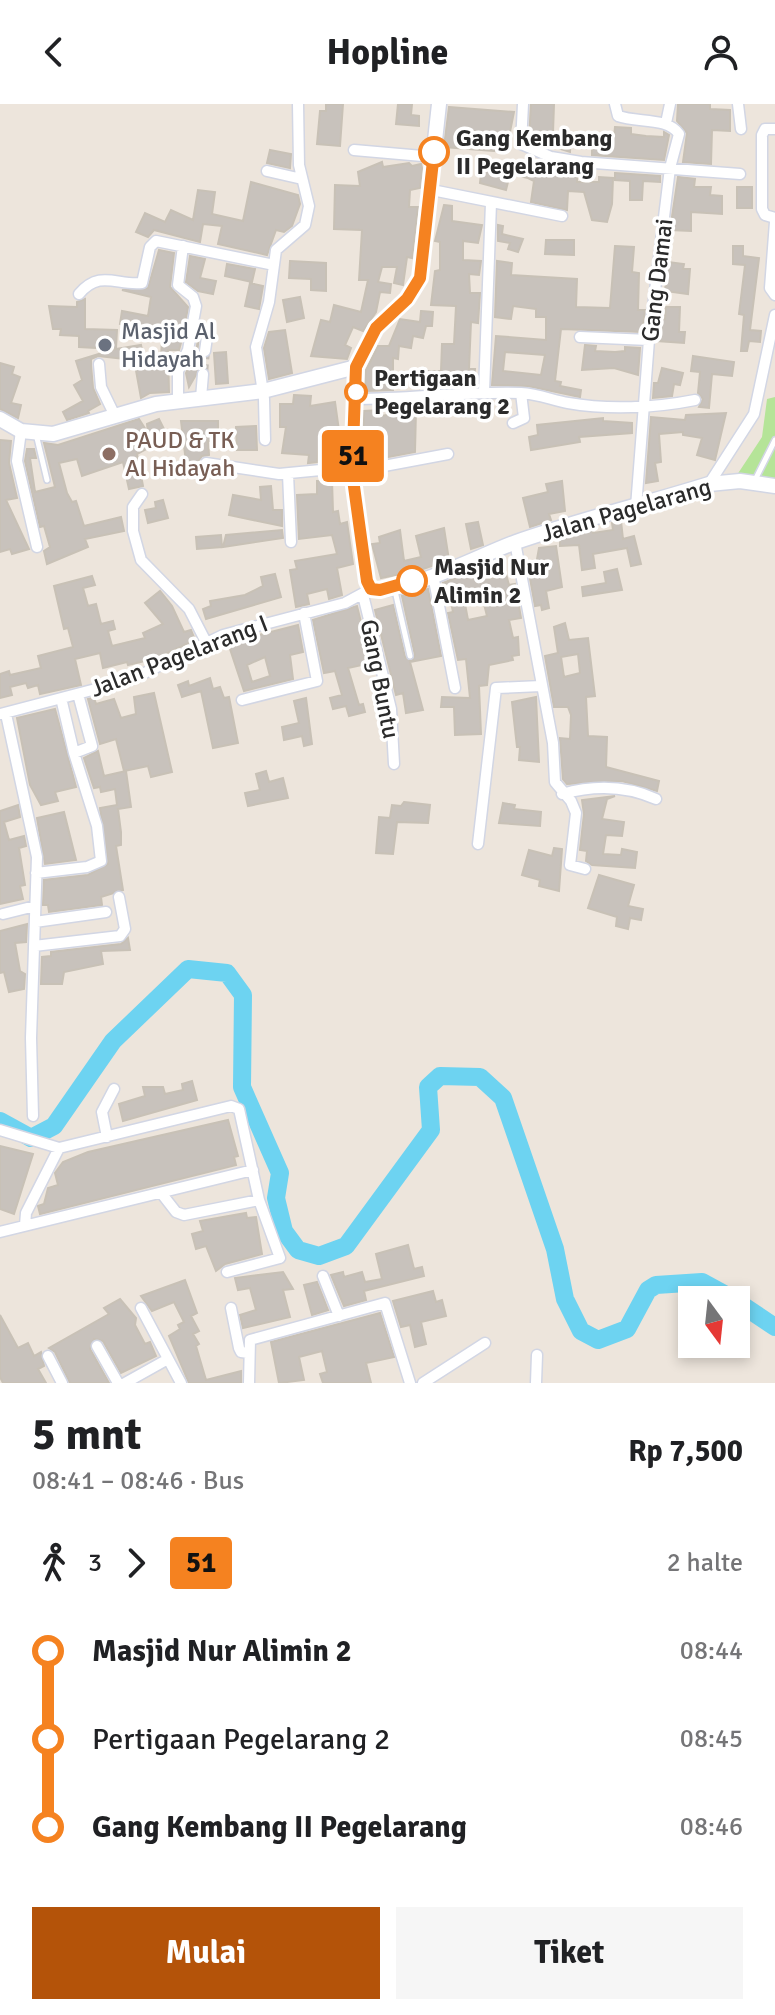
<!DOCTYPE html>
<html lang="id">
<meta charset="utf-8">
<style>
:root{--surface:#fff;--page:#f6f6f6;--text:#202124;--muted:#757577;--accent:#b45309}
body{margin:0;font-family:Signika,sans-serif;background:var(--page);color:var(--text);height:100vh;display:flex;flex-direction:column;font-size:30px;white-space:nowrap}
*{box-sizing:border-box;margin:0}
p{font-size:26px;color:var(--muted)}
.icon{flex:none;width:44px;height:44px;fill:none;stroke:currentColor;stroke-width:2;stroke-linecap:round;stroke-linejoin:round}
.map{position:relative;height:1279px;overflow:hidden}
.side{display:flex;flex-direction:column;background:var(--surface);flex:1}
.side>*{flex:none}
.badge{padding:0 16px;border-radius:6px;font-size:28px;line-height:52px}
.needle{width:52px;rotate:165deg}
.controls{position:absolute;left:678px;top:1182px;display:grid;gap:16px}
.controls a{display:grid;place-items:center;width:72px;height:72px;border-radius:0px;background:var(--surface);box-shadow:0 4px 12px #0003;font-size:40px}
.map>.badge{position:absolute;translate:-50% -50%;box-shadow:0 0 0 4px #fff}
.legs{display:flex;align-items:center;gap:12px;height:88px;padding:0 32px;font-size:26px}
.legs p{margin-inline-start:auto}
.summary{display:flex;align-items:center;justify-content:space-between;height:136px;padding:0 32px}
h1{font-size:44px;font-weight:800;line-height:60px}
.button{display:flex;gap:16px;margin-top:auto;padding:16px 32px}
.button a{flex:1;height:92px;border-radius:0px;background:var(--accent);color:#fff;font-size:32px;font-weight:800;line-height:92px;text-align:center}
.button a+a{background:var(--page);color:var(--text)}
ul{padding:0 32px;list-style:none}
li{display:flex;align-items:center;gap:28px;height:88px;font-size:30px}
li i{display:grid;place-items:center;width:12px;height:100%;margin:0 10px;background:currentColor}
li i::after{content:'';width:20px;height:20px;margin:-10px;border:6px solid;border-radius:50%;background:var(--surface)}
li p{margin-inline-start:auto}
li:first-child i{background:linear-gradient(#0000 50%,currentColor 0)}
li:last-child i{background:linear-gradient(currentColor 50%,#0000 0)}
header{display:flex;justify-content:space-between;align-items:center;height:104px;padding:0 32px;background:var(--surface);font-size:36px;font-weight:800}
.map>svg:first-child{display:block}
.green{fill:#b5e498}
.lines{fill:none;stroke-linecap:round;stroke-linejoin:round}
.river{stroke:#6dd3f1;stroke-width:18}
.building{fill:#c8c2bc;stroke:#c8c1b6;stroke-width:2;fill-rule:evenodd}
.street-tunnel{stroke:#c6c0b9;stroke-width:10;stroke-dasharray:10 5;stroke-linecap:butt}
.lane-casing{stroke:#d2d6e4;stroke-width:8}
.street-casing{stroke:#d2d6e4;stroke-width:13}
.secondary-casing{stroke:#d2d6e4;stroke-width:17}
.lane{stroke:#fff;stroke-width:5}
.street{stroke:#fff;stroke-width:10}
.secondary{stroke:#fff;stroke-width:14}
.line-1-casing{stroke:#fff;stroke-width:18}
.line-1{stroke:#f58220;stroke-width:12}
.stop-1-dot{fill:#fff;stroke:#f58220;stroke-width:4}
.worship-dot{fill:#6b7280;stroke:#fff;stroke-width:3}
.education-dot{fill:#8d6e63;stroke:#fff;stroke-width:3}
.labels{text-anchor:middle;stroke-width:7;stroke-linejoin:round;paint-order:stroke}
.stop-label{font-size:24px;font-weight:bold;fill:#2b2b2b;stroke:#fff;text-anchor:start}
.street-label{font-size:24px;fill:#2b2b2b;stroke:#fff}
.worship-label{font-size:24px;fill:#5b616d;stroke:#fff;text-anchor:start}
.education-label{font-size:24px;fill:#785e54;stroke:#fff;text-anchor:start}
</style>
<header><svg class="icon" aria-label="back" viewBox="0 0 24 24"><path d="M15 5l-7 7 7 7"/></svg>Hopline<svg class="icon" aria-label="person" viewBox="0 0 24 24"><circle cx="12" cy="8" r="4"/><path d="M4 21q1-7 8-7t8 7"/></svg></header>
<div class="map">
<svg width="775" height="1279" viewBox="0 0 775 1279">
<rect width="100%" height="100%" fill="#ede5dc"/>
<path class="green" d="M775,293V382L735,374L762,333L767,295Z"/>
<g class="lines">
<path class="river" d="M0,1017L31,1034L54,1022L113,937L188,865L227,869L243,891L242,983L280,1069L276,1094L284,1127L298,1146L319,1152L346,1142L431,1026L428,983L440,972L480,973L503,994L555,1145L565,1195L581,1227L598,1236L627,1225L648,1186L656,1181L702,1178L735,1196
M736,1197L775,1223"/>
</g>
<path class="building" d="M326,0H343L340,42L317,40L320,7H326Z
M398,0H412L411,11L419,12V22L396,20Z
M531,0H554L553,29H571L570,48L529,35Z
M678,0H710V5L730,6V27L712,26L711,60L683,58L687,29L677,17Z
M449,3L514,8L506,48L444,43Z
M615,23L631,24V30L646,32L664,33V28L669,31L664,56L592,51V32L614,33Z
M270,46L291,50L290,64L267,59Z
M382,58L383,63L409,59L412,62L421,60L422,64L420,84L410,86L409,103H418L412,154L407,153L403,181L394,179L397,163H382L378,178L391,180L390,189L380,188L376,208L363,227L353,223L345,241L351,244L347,255L311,252L321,216L330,218L334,201L361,208L368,176H359L362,126L334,125L335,81L360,82L358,68Z
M509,58L513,60L512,64L546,69L547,64H554L577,70V78H599V73L613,74L612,100L607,118L592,116L584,88L568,87L567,106L531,98L534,77L528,74L510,70L506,86L480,79L482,60L493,62L503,70Z
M615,69L660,72V78L643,77L642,96H630V77L615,76Z
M678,73L695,75L694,83H711L710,91L722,92V110L691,108V127L670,126Z
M251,78L298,91L300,100L292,122L284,128L276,126L267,151L218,140L222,122L203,120L200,138L154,126L148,133L136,128L145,109L165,118L171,106L193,116L198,86L215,88L212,110L243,117Z
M737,83H752V104H737Z
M444,101L452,102V117L482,121L478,139L463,137V156L481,157L479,171L469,170L470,189H480L478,219L471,218L469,265H475L474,281L441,283V280H421V267H441L442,240H454L456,202L431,201L435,167L440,166V138L435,137Z
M498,121L503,122L502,130L523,135L518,148L508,145L510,139L498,137Z
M546,136H574V151L545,150Z
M615,142L634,143L632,168L639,169L638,206H645L642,228L561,225L555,277L561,278L560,282L581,286L580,293L528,282L492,281L496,232L546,236V213H536V205L513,202L511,215L495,213L497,157L512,159L511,171L577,175L576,203L610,204ZM505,248L545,251L541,271L503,267Z
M733,142H743V152L759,154L750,226L761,227L760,238L749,237L747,247H741L744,211L739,210L745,161L733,160Z
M159,146L174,149L170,183L188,203L183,231L120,220L122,207L148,212L151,193L122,186L148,184Z
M190,152L205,155L200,174L216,177L213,190L198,187L186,178Z
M290,157L326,159V187L311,186V175L289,174Z
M668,158L684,160L683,165H690L688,190L665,187Z
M227,160L255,165L252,178L225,172Z
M250,179L263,182L259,205L245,202Z
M300,193L304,214L287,218L283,196Z
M85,195V225L117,226L116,245L141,241L144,256L161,254L162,235H182L179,246H168L169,288L150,289L141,294L135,261L143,257L98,252L91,255V261L93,284L100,300L88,307L89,309L67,316L63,308L83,297L74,281L82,276L76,257L115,245L79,243V232L60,231L61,225H53L49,202L77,203V198Z
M666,203H680L679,228H685L684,239L657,237L660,214L665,215Z
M421,207L433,208L432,222H426L423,234L413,232L411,244L399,242L398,255L393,254V286L365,287L366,266L378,242H389L400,215L420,218Z
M200,224L197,249L205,255L189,283L186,269L196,248Z
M285,226L292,269L269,275L264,244L269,228Z
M585,241L596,242L595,247L615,248L625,247V243L640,244L638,271L614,264L582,266Z
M226,248L228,279L216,280L214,249Z
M693,252L734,258L732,272L712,270L709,304L699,303L703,295L698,289L700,268L691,267Z
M0,259L14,263L12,270L20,273L11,299L21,301L18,314L0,305Z
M662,264L683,269L680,281L674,280L672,292L653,294L654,279H658Z
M294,291L311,292L310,302L335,298L341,341L319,340L317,358L308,359L309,351L282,349L286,323H280V300H293Z
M380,306L381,312L416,306L415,348L377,355L374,341L363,343L364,307Z
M726,309L715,356L697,351L702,334L683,331V328L659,330L661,358L655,359L658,377L646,379L651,313L685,316L686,311Z
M603,314V317L632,319V329L579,333L580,338L531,346L529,333L538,331L537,321Z
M139,315L148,329L147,320L159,315L168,333L137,350L143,382L129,385L123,358L82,372L77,355L59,359L67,389L72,398L76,397L84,422L121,413L124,427L85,435L88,443L47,460L44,447L50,443L44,422L40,423L25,357L27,345H34L36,354H30L35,388L55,383L44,339L58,341Z
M181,317H218V337H208L209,351L202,352L198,358H186Z
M256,322L257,346H237L236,323Z
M0,336L11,337L9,359L17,394L6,396L29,445L12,450L10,445L0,448Z
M332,376L333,408L338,407L340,420L347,418L353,460L337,464L342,491L329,495L327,485L307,490L309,500L296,503L290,466L297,465L295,457L337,450L332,431L299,435L297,391L317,390V377Z
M562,377L565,407L549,410L551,416L530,423L523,394L548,388L546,380Z
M271,382L273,406H282V422L229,411L233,391L261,396L260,383Z
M163,396L168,414L148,419L145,406L156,404L155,398Z
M621,417L623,435L634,432L641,460L631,462L627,444L593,450L595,464L582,466L579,441L560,442V434L592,425L593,429L613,426L612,419Z
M478,418L483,441L471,445L466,420Z
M444,424L449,456L420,466L381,474L372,440L380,439L379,433L400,426L404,457L421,453L416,432Z
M282,426L283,434L223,443L226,431Z
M221,431L222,443L197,445L196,433Z
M556,442L562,483L546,487L549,504L542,506L541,501L535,502L528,463L536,461L539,444Z
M485,462L489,475L506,470L509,481L515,480L521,514L509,516L513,534L518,533L519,551L512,552L513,556L489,561L487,581L479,582L481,630L455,631L454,603H441L442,593L470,594L466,555L458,556L448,509L453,508L448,484L444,485L443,479ZM483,496L487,512L468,516L465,500Z
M617,465L622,486L583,492L582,483L606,479L604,468Z
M275,470L281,493L206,515L203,505L211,502L210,497L245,491L263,482L261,473Z
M92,472L95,481L83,484L88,502L96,500L101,520L113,517L115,525L108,527L112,542L145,534L143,529L163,520L145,499L160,487L172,502L184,528L191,526L195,536L157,554L128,561L127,558L103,564L100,549L75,555L81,581L40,590L38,581L28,584L26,579L10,583L12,591L0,594V570L9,567L10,571L41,564L38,552L73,543L68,524L64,525L54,482Z
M428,485L441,552L410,558L423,606L406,609L403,589L396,591L375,506L393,501L405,553L412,557L415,551L402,492Z
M357,502L371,559L348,564L359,601L363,600L365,608L349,612L346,602L333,605L330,594L342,591L335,567L324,569L313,516Z
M565,519L569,536L588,534L595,592L586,593L588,632L607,633L606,663L659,677L657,687L622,677L567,680L563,675L560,634L570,635L571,611L568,603H554L545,552L558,549L554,523ZM578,550L580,569L564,573L561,553Z
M298,521L303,548L290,551L293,575L244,587L228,539ZM265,553L270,572L252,578L247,561Z
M210,574L213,585L220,583L224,594L229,593L238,639L213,644L201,587L182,593L178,581L188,577L189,582Z
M154,589L172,668L151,673L148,662L124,667L116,635L100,640L88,595L94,594L96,600L114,595L121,614L136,610L134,593Z
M536,593L539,658L519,656L520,643H517L512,598Z
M306,594L312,640L304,642L302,632L284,636L282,623L299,619L294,597Z
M55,605L76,683L55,688L58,697L41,701L30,681L17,614Z
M98,647L104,672L126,667L131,703L118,705L121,728V741L116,742L123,786L101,793L102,801L49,808L48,801H43L44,776L88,771L108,760L100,704L117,701L115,685L101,688L100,683L94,684L84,654Z
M266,667L269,678L283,674L288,694L248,702L245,689L260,686L256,670Z
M615,692L607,695L602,715L624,718L622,732L606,731L603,750L621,751L622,745L637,748L635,764L592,761L586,757L587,747L580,746L584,710L582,696Z
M404,698L430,701L428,719L397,718L393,750L376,749L379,713L390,714L392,701L401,702Z
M503,699L515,701L514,705L541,708L540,722L499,719Z
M18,701L20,713L4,718L9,736L24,732L26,742L19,744L25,781L20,782L23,795L0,800V707Z
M64,708L76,756L45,760L37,714Z
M554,744L562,745L559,787L539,782L540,776L522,771L529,746L552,752Z
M599,771L634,781L628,802L643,805L641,816L630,814L628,825L616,822L617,813L588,804Z
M27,820L26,838L15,839L20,867L25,870L24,885L9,888L4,868L0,869V827Z
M128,834L130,846L101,847L103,860L64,868L62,880H41L42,853L51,852V848L121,840Z
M192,977L197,996L123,1017L119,1000L145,992L143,983H163L165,990L183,986L182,980Z
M228,1016L238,1052L234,1053L236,1061L40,1110L38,1102L44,1100L48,1084L58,1081L55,1069L63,1058L88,1048Z
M0,1042L33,1050L14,1110L0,1105Z
M246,1109L247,1114L256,1113L262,1150L225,1160L216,1167L206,1142L196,1145L192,1130L203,1127L200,1117Z
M408,1141L414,1165L422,1163L424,1172L364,1187L366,1196L344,1202L331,1171L343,1168L344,1173L362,1168L365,1178L382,1175L376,1150Z
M283,1168L293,1185L283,1186L290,1213L243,1224L240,1211L256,1206L250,1184L238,1186L235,1174Z
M185,1176L197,1209L191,1212L199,1227L193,1230L199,1240L196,1242L206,1276L241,1267V1279H189L169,1232L180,1225L178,1221L184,1218L174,1198L152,1207L141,1192Z
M317,1178L328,1206L312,1211L304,1181Z
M433,1187L436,1198L442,1196L446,1212L421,1218L426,1240L415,1243L410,1221L401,1223L393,1197Z
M120,1195L136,1214L135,1221L145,1240L150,1238L156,1252L121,1269L103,1237L94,1235L90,1245L109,1279H70L55,1248L49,1244L109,1210L104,1204Z
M380,1209L394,1253L366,1259L371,1279H323L320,1270L327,1268L322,1247L299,1253L304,1276L279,1279L271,1238Z
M0,1211L18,1244L28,1239L34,1252L41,1248L44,1262L38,1265L46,1279H3L0,1273Z"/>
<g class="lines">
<path class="street-tunnel" d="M203,270L205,247"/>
<defs>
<path id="lane" d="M36,330L47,376
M754,378L775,336
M395,487L410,552"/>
<path id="street" d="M523,0L521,40L551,53L581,58L740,70
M615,0L618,12C638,19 667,13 679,30L670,64L649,236L636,403
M738,0L741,25
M666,19L670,0
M775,25H765L762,31V105L765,111L775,114
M354,46L434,53
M267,67L302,75
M432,86L562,112
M775,118L770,184L775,191
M79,190C100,165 117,182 142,179L150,143L156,137L274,161
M580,233L649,236
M205,247L207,233
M99,260L101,283L115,312
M484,288L491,99
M201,294L203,270
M356,295C411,295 466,287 521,289C538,290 552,296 568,299C608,306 655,304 695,296
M178,297V267L188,246L196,202L193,193L178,181L183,142
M513,319L524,314L521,289
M21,327L17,357L37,443
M265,336L264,295L256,243L269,198L276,146L305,121L309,102L299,61L298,0
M206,359L279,370L352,363
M352,368L448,350
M288,370L291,438
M709,380L754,310L775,211
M142,390L133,403V427L141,456L189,505L206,538
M515,438L553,639L555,678L571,697L576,709L570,761L585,765
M433,471L455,584
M363,491L391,605L394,660
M61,594L74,649
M242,596L317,577L304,509
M1,610L130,576L223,531L345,499L371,485
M6,610L37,753L31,934L33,1012
M562,690C594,681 625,681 656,695
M478,740L496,584L541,582
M36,769L87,763L101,757L97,722L74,649L92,642L78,590
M3,810L35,802
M35,818L106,808
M34,842L120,832L125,825L119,793
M0,1026L59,1044L231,1002L239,1005L259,1096L280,1154L227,1168
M107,1033L102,1008L114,985
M162,1090L176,1108L184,1111L259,1096
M25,1121L26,1109L59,1044
M0,1128L253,1066
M323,1172L339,1212
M141,1204L181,1279
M231,1204L239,1244L241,1248L249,1249
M97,1242L118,1279
M48,1252L62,1279
M125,1279L168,1255
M249,1279L250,1236L385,1199L410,1279
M423,1279L485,1239
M536,1279L537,1251"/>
<path id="secondary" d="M439,0L420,174L407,195L376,224L356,263L352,368L367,477L371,485C408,490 480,451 516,438C579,416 645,400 709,380L740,377L775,382
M0,315L21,327L53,330L156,300L263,287L356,263"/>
</defs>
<use href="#lane" class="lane-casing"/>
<use href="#street" class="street-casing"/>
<use href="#secondary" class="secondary-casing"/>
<use href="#lane" class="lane"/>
<use href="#street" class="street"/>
<use href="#secondary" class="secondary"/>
</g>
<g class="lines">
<defs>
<path id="line-1" d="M412,477L380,486L371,485L367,477L352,368L356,263L376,224L407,195L420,174L434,48"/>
</defs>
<use href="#line-1" class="line-1-casing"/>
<use href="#line-1" class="line-1"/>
</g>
<g class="stop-1-dot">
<circle cx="434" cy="48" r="14"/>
<circle cx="356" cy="288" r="10"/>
<circle cx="412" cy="477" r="14"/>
</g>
<circle class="worship-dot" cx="105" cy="241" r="8"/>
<circle class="education-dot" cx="109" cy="350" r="8"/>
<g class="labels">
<g class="stop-label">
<text x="456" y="42">Gang Kembang<tspan x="456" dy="28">II Pegelarang</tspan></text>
<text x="374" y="282">Pertigaan<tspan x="374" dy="28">Pegelarang 2</tspan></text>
<text x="434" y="471">Masjid Nur<tspan x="434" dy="28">Alimin 2</tspan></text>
</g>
<g class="street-label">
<text transform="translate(657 176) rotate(-83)" y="8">Gang Damai</text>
<text transform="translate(626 406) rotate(-16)" y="8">Jalan Pagelarang</text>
<text transform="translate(179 552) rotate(-21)" y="8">Jalan Pagelarang I</text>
<text transform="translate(380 575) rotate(79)" y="8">Gang Buntu</text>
</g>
<g class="worship-label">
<text x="121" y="235">Masjid Al<tspan x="121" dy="28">Hidayah</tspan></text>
</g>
<g class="education-label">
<text x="125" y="344">PAUD &amp; TK<tspan x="125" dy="28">Al Hidayah</tspan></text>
</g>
</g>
</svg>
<div class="controls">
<a><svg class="needle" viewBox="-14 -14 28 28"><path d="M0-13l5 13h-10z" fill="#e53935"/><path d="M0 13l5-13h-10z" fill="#757577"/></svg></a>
</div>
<b class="badge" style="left:353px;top:352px;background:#f58220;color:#111">51</b>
</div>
<section class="side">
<div class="summary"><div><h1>5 mnt</h1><p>08:41 – 08:46 · Bus</p></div><b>Rp 7,500</b></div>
<div class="legs"><svg class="icon" aria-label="walk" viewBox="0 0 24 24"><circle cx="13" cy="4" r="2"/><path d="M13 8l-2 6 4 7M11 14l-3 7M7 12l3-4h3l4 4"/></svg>3<svg class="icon" aria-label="forward" viewBox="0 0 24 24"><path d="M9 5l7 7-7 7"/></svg><b class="badge" style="background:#f58220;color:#111">51</b><p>2 halte</p></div>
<ul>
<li><i style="color:#f58220"></i><b>Masjid Nur Alimin 2</b><p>08:44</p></li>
<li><i style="color:#f58220"></i><span>Pertigaan Pegelarang 2</span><p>08:45</p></li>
<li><i style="color:#f58220"></i><b>Gang Kembang II Pegelarang</b><p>08:46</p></li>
</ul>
<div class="button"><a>Mulai</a><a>Tiket</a></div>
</section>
